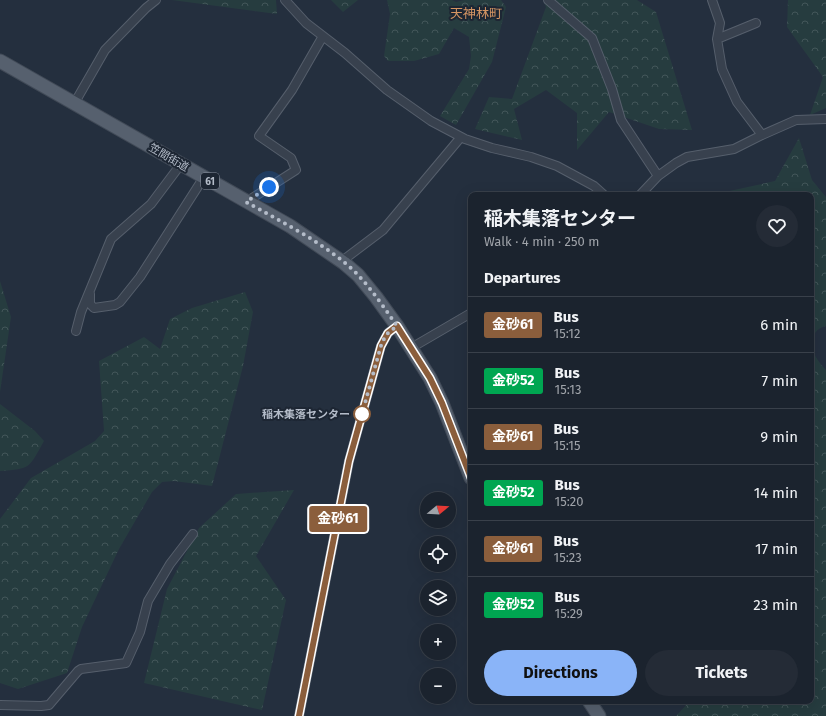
<!DOCTYPE html>
<meta charset="utf-8">
<style>
:root{--surface:#1b232e;--page:#242b36;--text:#f1f3f6;--muted:#a0a4aa;--line:#39404a;--accent:#8ab4f8}
body{margin:0;font-family:"Fira Sans","Noto Sans JP",sans-serif;background:var(--page);color:var(--text);height:100vh;display:flex;flex-direction:column;font-size:15px;white-space:nowrap}
*{box-sizing:border-box;margin:0}
p{font-size:13px;color:var(--muted)}
.icon{flex:none;width:22px;height:22px;fill:none;stroke:currentColor;stroke-width:2;stroke-linecap:round;stroke-linejoin:round}
.map{position:relative;flex:1;overflow:hidden}
.panel{position:absolute;left:468px;top:192px;width:346px;height:512px;display:flex;flex-direction:column;background:var(--surface);border-radius:8px;box-shadow:0 4px 16px #0002,0 0 0 1px var(--line)}
.panel>*{flex:none}
.badge{padding:0 8px;border-radius:3px;font-size:14px;line-height:26px}
.needle{width:26px;rotate:72deg}
.buttons{position:absolute;left:420px;top:492px;display:grid;gap:8px}
.buttons a{display:grid;place-items:center;width:36px;height:36px;border-radius:50%;background:var(--surface);box-shadow:0 4px 16px #0002,0 0 0 1px var(--line);font-size:20px}
.you{position:absolute;width:20px;height:20px;margin:-10px;border:3px solid #fff;border-radius:50%;background:#1a73e8;box-shadow:0 0 0 6px #1a73e833}
.map>.badge{position:absolute;translate:-50% -50%;box-shadow:0 0 0 2px #fff}
h2{padding:0 16px;font-size:15px;line-height:36px}
.round{display:grid;place-items:center;flex:none;width:42px;height:42px;border-radius:21px;background:var(--page)}
.head{display:flex;align-items:center;justify-content:space-between;height:68px;padding:0 16px}
h1{font-size:19px;font-weight:700;line-height:30px}
.primary-button{display:flex;gap:8px;margin-top:auto;padding:8px 16px}
.primary-button a{flex:1;height:46px;border-radius:24px;background:var(--accent);color:#111;font-size:16px;font-weight:700;line-height:46px;text-align:center}
.primary-button a+a{background:var(--page);color:var(--text)}
ul{padding:0;list-style:none}
li{display:flex;align-items:center;gap:12px;height:56px;padding:0 16px;border-top:1px solid var(--line)}
li div{flex:1}
li b{display:block;font-size:15px}
li em{font-style:normal}
li .badge{min-width:44px;font-weight:700;text-align:center}
.map>svg:first-child{display:block}
.forest{fill:url(#forest-crowns)}
.lines{fill:none;stroke-linecap:round;stroke-linejoin:round}
.street-casing{stroke:#565f6c;stroke-width:10}
.primary-casing{stroke:#414a57;stroke-width:15}
.street{stroke:#38414e;stroke-width:8}
.primary{stroke:#56606e;stroke-width:13}
.line-casing{stroke:#fff;stroke-width:9}
.line{stroke:#8b5e3c;stroke-width:6}
.walk{stroke:#b4bcc9;stroke-width:4;stroke-dasharray:0 7.2}
.stop-dot{fill:#fff;stroke:#8b5e3c;stroke-width:2}
.labels{text-anchor:middle;stroke-width:4;stroke-linejoin:round;paint-order:stroke}
.shield{fill:#1d2633;stroke:#878f9c;stroke-width:1}
.shield-label{font-size:10px;font-weight:bold;fill:#b4bcc9}
.street-label{font-size:11px;fill:#b4bcc9;stroke:#1d2633}
.stop-label{font-size:11px;font-weight:bold;fill:#b4bcc9;stroke:#1d2633;text-anchor:end}
.quarter-label{font-size:13px;fill:#d59563;stroke:#1d2633}
</style>
<div class="map">
<svg width="826" height="716" viewBox="0 0 826 716">
<defs>
<pattern id="forest-crowns" width="20" height="18" patternUnits="userSpaceOnUse"><rect width="20" height="18" fill="#263c3f"/><path d="M2 6a3 3 0 1 1 6 0M12 15a3 3 0 1 1 6 0" fill="none" stroke="#435659"/></pattern>
</defs>
<rect width="100%" height="100%" fill="#242f3e"/>
<path class="forest" d="M172,0H276L277,14Z
M331,0H358L343,12Z
M387,0H452L456,2L464,0H501L506,7L492,62L456,125L440,116L469,69L471,56L469,37L454,28L439,54L414,61H388L384,56L390,14Z
M543,0H637L656,12L692,130L659,129L609,112L577,150V113L546,90L514,109L522,140L475,129L489,97L512,99L546,7Z
M788,0H826V108L810,115L823,77L787,27Z
M799,138L812,180L826,197V326C821,327 818,329 815,333C806,346 817,360 826,370V716H676L690,701H811V195H711L775,181Z
M0,281L11,317L0,392Z
M245,292L253,312L243,366L212,486L174,481L162,482L152,492L119,549L82,627L67,673L18,689L0,683V519L31,478L95,441L104,431L99,361L144,337L160,349L170,319L192,308Z
M0,404L35,431L44,441C29,468 31,469 0,471Z
M294,490L256,556L286,600L262,710L144,683L167,589L199,528L236,494Z"/>
<g class="lines">
<defs>
<path id="street" d="M285,0L306,23L345,53L387,90L431,121L465,139L492,148L531,157L557,166L594,186L604,195
M548,0L592,38L612,89L621,120L658,176
M712,0L720,23L717,39L722,69L737,102L762,135
M717,39L756,23
M74,104L105,50L146,8L156,0
M640,195L658,176L676,163L687,157L734,149L762,135L796,120L826,119
M246,202L296,170L291,158L259,136L292,90L323,36
M342,261L383,230L461,137
M90,294V304L94,308L115,305L120,302L140,277L204,177
M76,331L81,312L111,239L151,204L181,164
M411,348L471,313
M0,705L41,706L49,705L78,671L81,669L126,663L140,632L148,601L170,564L193,534
M299,716L349,461L381,346L388,333L397,326"/>
<path id="primary" d="M0,61L290,226L344,263L358,275L376,297L397,326L430,378L442,403L471,478
M589,701L599,716"/>
</defs>
<use href="#street" class="street-casing"/>
<use href="#primary" class="primary-casing"/>
<use href="#street" class="street"/>
<use href="#primary" class="primary"/>
</g>
<g class="lines">
<defs>
<path id="line" d="M299,716L349,461L381,346L388,333L397,326L430,378L442,403L471,478"/>
</defs>
<use href="#line" class="line-casing"/>
<use href="#line" class="line"/>
<path class="walk" d="M269,187L246,202C282,222 330,246 358,275C373,291 385,309 397,326L388,333L382,342L362,414"/>
</g>
<circle class="stop-dot" cx="362" cy="414" r="8"/>
<g class="labels">
<rect class="shield" x="201" y="173" width="18" height="16" rx="3"/>
<g class="shield-label">
<text x="210" y="185">61</text>
</g>
<g class="street-label">
<text transform="translate(169 157) rotate(30)" y="4">笠間街道</text>
</g>
<g class="stop-label">
<text x="350" y="418">稲木集落センター</text>
</g>
<g class="quarter-label">
<text x="476" y="18">天神林町</text>
</g>
</g>
</svg>
<div class="buttons">
<a><svg class="needle" viewBox="-14 -14 28 28"><path d="M0-13l5 13h-10z" fill="#e53935"/><path d="M0 13l5-13h-10z" fill="#a0a4aa"/></svg></a>
<a><svg class="icon" aria-label="locate" viewBox="0 0 24 24"><circle cx="12" cy="12" r="6"/><path d="M12 2v4M12 18v4M2 12h4M18 12h4"/></svg></a>
<a><svg class="icon" aria-label="layers" viewBox="0 0 24 24"><path d="M12 4l9 5-9 5-9-5zM3 14l9 5 9-5"/></svg></a>
<a>+</a>
<a>−</a>
</div>
<div class="you" style="left:269px;top:187px"></div>
<b class="badge" style="left:338px;top:519px;background:#8b5e3c;color:#fff">金砂61</b>
<section class="panel">
<div class="head"><div><h1>稲木集落センター</h1><p>Walk · 4 min · 250 m</p></div><a class="round"><svg class="icon" aria-label="heart" viewBox="0 0 24 24"><path d="M12 20l-8-8c-3-5 5-10 8-4 3-6 11-1 8 4z"/></svg></a></div>
<h2>Departures</h2>
<ul>
<li><span class="badge" style="background:#8b5e3c;color:#fff">金砂61</span><div><b>Bus</b><p>15:12</p></div><em>6 min</em></li>
<li><span class="badge" style="background:#00a651;color:#fff">金砂52</span><div><b>Bus</b><p>15:13</p></div><em>7 min</em></li>
<li><span class="badge" style="background:#8b5e3c;color:#fff">金砂61</span><div><b>Bus</b><p>15:15</p></div><em>9 min</em></li>
<li><span class="badge" style="background:#00a651;color:#fff">金砂52</span><div><b>Bus</b><p>15:20</p></div><em>14 min</em></li>
<li><span class="badge" style="background:#8b5e3c;color:#fff">金砂61</span><div><b>Bus</b><p>15:23</p></div><em>17 min</em></li>
<li><span class="badge" style="background:#00a651;color:#fff">金砂52</span><div><b>Bus</b><p>15:29</p></div><em>23 min</em></li>
</ul>
<div class="primary-button"><a>Directions</a><a>Tickets</a></div>
</section>
</div>
